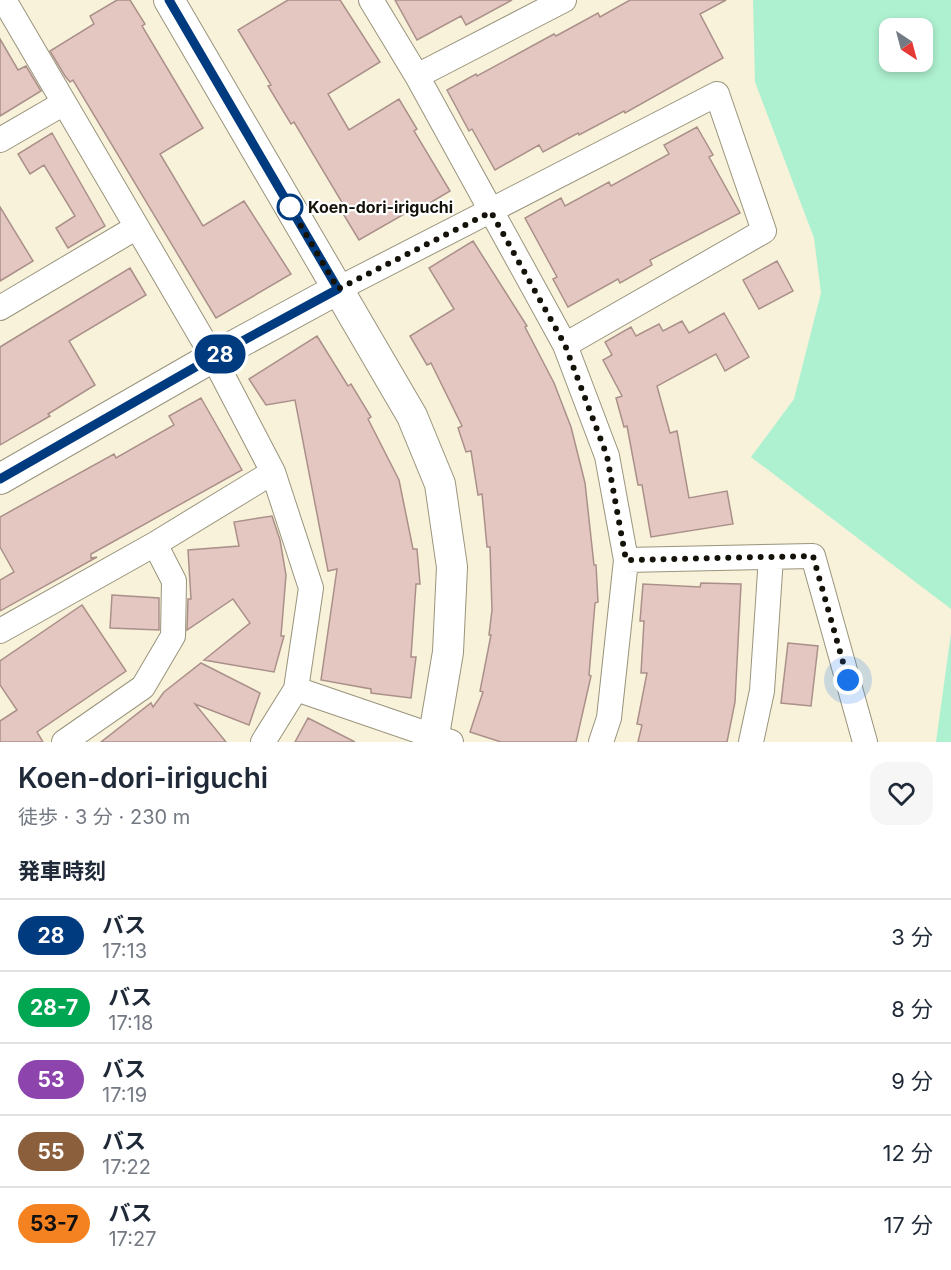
<!DOCTYPE html>
<html lang="ja">
<meta charset="utf-8">
<style>
:root{--surface:#fff;--page:#f6f6f7;--text:#1f2937;--muted:#747a83;--line:#e0e1e3}
body{margin:0;font-family:Inter,"Noto Sans JP",sans-serif;background:var(--page);color:var(--text);height:100vh;display:flex;flex-direction:column;font-size:22px;white-space:nowrap}
*{box-sizing:border-box;margin:0}
p{font-size:20px;color:var(--muted)}
.icon{flex:none;width:33px;height:33px;fill:none;stroke:currentColor;stroke-width:2;stroke-linecap:round;stroke-linejoin:round}
.map{position:relative;height:742px;overflow:hidden}
.drawer{display:flex;flex-direction:column;background:var(--surface);flex:1}
.drawer>*{flex:none}
.badge{padding:0 12px;border-radius:20px;font-size:21px;line-height:39px}
.needle{width:39px;rotate:144deg}
.controls{position:absolute;left:879px;top:18px;display:grid;gap:12px}
.controls a{display:grid;place-items:center;width:54px;height:54px;border-radius:12px;background:var(--surface);box-shadow:0 3px 9px #0003;font-size:30px}
.you{position:absolute;width:30px;height:30px;margin:-15px;border:4px solid #fff;border-radius:50%;background:#1a73e8;box-shadow:0 0 0 9px #1a73e833}
.map>.badge{position:absolute;translate:-50% -50%;box-shadow:0 0 0 3px #fff}
h2{padding:0 18px;font-size:22px;line-height:54px}
.round{display:grid;place-items:center;flex:none;width:63px;height:63px;border-radius:18px;background:var(--page)}
.overview{display:flex;align-items:center;justify-content:space-between;height:102px;padding:0 18px}
h1{font-size:28px;font-weight:600;line-height:45px}
ul{padding:0;list-style:none}
li{display:flex;align-items:center;gap:18px;height:72px;padding:0 18px;border-top:2px solid var(--line)}
li div{flex:1}
li b{display:block;font-size:22px}
li em{font-style:normal}
li .badge{min-width:66px;font-weight:700;text-align:center}
.map>svg:first-child{display:block}
.green{fill:#aef1d0;fill-rule:evenodd}
.building{fill:#e5c7c2;stroke:#ab908a;stroke-width:1.5}
.lines{fill:none;stroke-linecap:round;stroke-linejoin:round}
.minor-casing{stroke:#99947c;stroke-width:26}
.tertiary-casing{stroke:#99947c;stroke-width:32}
.minor{stroke:#fff;stroke-width:24}
.tertiary{stroke:#fff;stroke-width:30}
.line-casing{stroke:#fff;stroke-width:14}
.line{stroke:#003b80;stroke-width:9}
.walk{stroke:#141209;stroke-width:6;stroke-dasharray:0 10.8}
.stop-dot{fill:#fff;stroke:#003b80;stroke-width:3}
.labels{text-anchor:middle;stroke-width:4.5;stroke-linejoin:round;paint-order:stroke}
.stop-label{font-size:16px;font-weight:bold;fill:#141209;stroke:#fff;text-anchor:start}
</style>
<div class="map">
<svg width="951" height="742" viewBox="0 0 951 742">
<rect width="100%" height="100%" fill="#f7f2d9"/>
<path class="green" d="M753,0H951V609L751,457L794,399L821,293L814,238L755,82ZM922,28V62H890V28Z
M951,633V742H936Z"/>
<path class="building" d="M117,0H130L145,24L142,26L203,128L160,154L203,226L244,201L291,274L216,318L73,80L70,82L65,76L50,51L94,24L90,16Z
M288,0H340L380,62L328,94L349,130L399,99L417,129L414,131L450,191L413,213L411,210L359,240L342,212L346,209L294,122L291,124L268,86L271,85L238,30Z
M395,0H512L466,25L461,16L417,40Z
M630,0H726L700,14L723,58L625,113L624,111L579,135L578,133L543,152L539,145L495,170L472,129L469,131L447,90L476,74L477,76L554,34L556,36L598,13L600,17Z
M0,39L18,70L26,66L41,91L0,116Z
M697,127L713,155L709,157L740,213L650,260L652,265L620,283L618,279L568,307L553,279L557,277L525,218L561,198L565,206L609,182L611,186L669,154L664,145Z
M52,133L105,226L68,248L56,228L75,216L44,165L30,174L18,154Z
M0,207L33,261L0,281Z
M473,241L527,326L525,327L554,383L571,427L585,483L594,565H596L598,602L595,603L589,675L591,676L576,742H501L470,732L483,692L480,691L491,635H489L492,610L490,547H487L482,494L478,495L471,451L466,452L458,428L462,426L431,363L427,365L410,336L454,309L429,268Z
M777,261L793,291L759,309L743,280Z
M130,268L146,295L69,341L95,385L48,414L50,416L0,445V347Z
M724,313L749,357L725,371L716,354L657,386L670,433L677,431L689,498L727,491L733,524L651,537L642,485H638L627,426L624,427L616,398L622,396L603,360L612,355L605,342L631,327L636,336L659,324L663,331L682,321L689,333Z
M317,336L348,386L351,384L371,417L368,419L399,480L413,549H417L420,584H416L411,657H416L411,698L371,693V689L321,680L337,569L328,571L295,400L266,405L249,379Z
M201,398L242,470L91,554V558L97,557L0,611V580L14,572L0,547V517L114,454L116,458L174,425L169,416Z
M272,516L280,540L286,575L281,636H284L274,672L204,660L250,623L233,599L187,630L188,599H191L188,550L239,546L234,522Z
M701,583L741,584L735,702L727,742H638L642,725L637,724L647,673H641L644,621H640L643,584L700,587Z
M112,595L159,598V630L110,628Z
M82,605L126,671L37,732L43,742H0V721L17,710L0,685V661Z
M788,643L818,646L811,706L781,703Z
M201,663L260,693L249,725L195,704L226,742H101L151,703L153,707L164,692Z
M308,718L355,742H295Z"/>
<g class="lines">
<defs>
<path id="minor" d="M4,0L213,357L273,472L311,588L296,689L263,742
M371,0L417,76L565,345L607,456L626,560L609,718L601,742
M417,76L564,0
M0,140L64,103
M338,289L717,94L764,231L565,345
M0,308L137,227
M626,560L813,556L865,742
M0,631L155,544L273,472
M296,689L451,742
M64,742L143,687L173,636L174,581L155,544
M751,742L762,691L771,557"/>
<path id="tertiary" d="M169,0L412,416L440,484L452,567L448,652L434,735L431,742
M0,479L213,357L338,289"/>
</defs>
<use href="#minor" class="minor-casing"/>
<use href="#tertiary" class="tertiary-casing"/>
<use href="#minor" class="minor"/>
<use href="#tertiary" class="tertiary"/>
</g>
<g class="lines">
<defs>
<path id="line" d="M0,479L213,357L338,289L169,0"/>
</defs>
<use href="#line" class="line-casing"/>
<use href="#line" class="line"/>
<path class="walk" d="M290,207L338,289L491,212L565,345L607,456L626,560L813,556L848,680"/>
</g>
<circle class="stop-dot" cx="290" cy="207" r="12"/>
<g class="labels">
<g class="stop-label">
<text x="308" y="213">Koen-dori-iriguchi</text>
</g>
</g>
</svg>
<div class="controls">
<a><svg class="needle" viewBox="-14 -14 28 28"><path d="M0-13l5 13h-10z" fill="#e53935"/><path d="M0 13l5-13h-10z" fill="#747a83"/></svg></a>
</div>
<div class="you" style="left:848px;top:680px"></div>
<b class="badge" style="left:220px;top:354px;background:#003b80;color:#fff">28</b>
</div>
<section class="drawer">
<div class="overview"><div><h1>Koen-dori-iriguchi</h1><p>徒歩 · 3 分 · 230 m</p></div><a class="round"><svg class="icon" aria-label="heart" viewBox="0 0 24 24"><path d="M12 20l-8-8c-3-5 5-10 8-4 3-6 11-1 8 4z"/></svg></a></div>
<h2>発車時刻</h2>
<ul>
<li><span class="badge" style="background:#003b80;color:#fff">28</span><div><b>バス</b><p>17:13</p></div><em>3 分</em></li>
<li><span class="badge" style="background:#00a651;color:#fff">28-7</span><div><b>バス</b><p>17:18</p></div><em>8 分</em></li>
<li><span class="badge" style="background:#8e44ad;color:#fff">53</span><div><b>バス</b><p>17:19</p></div><em>9 分</em></li>
<li><span class="badge" style="background:#8b5e3c;color:#fff">55</span><div><b>バス</b><p>17:22</p></div><em>12 分</em></li>
<li><span class="badge" style="background:#f58220;color:#111">53-7</span><div><b>バス</b><p>17:27</p></div><em>17 分</em></li>
</ul>
</section>
